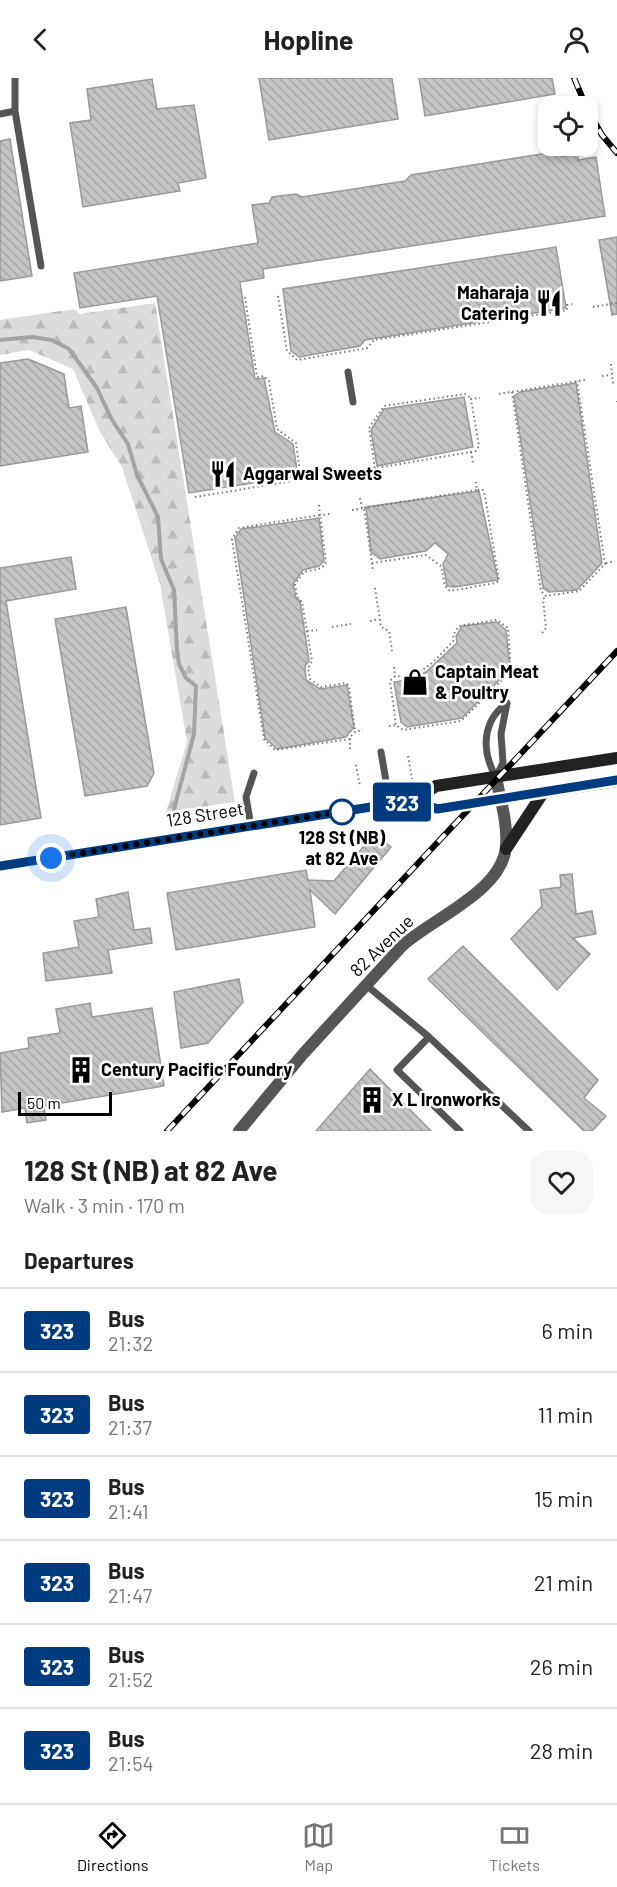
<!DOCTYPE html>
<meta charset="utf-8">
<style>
:root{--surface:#fff;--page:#f6f6f6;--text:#222;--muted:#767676;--line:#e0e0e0;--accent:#000}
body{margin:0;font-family:Barlow,sans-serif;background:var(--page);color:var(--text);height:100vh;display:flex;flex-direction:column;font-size:22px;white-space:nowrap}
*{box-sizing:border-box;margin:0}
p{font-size:20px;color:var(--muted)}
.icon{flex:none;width:33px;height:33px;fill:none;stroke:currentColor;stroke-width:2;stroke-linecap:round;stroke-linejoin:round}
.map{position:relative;height:1053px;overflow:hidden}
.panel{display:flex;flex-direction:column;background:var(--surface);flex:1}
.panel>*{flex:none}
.badge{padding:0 12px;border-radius:4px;font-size:21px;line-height:39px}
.fabs{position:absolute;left:538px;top:18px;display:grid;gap:12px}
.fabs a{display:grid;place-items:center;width:60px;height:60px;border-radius:12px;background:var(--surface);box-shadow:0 3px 9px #0003;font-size:30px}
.scale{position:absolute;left:18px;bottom:15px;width:94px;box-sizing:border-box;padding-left:6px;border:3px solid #000;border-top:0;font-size:16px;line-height:21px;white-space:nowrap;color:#000;-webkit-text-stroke:4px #fff;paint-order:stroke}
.you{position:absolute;width:30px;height:30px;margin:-15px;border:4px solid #fff;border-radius:50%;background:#1a73e8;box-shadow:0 0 0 9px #1a73e833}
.map>.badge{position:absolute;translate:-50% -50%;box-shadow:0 0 0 3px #fff}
h2{padding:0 24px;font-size:22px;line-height:54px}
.round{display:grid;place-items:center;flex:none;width:63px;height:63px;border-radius:18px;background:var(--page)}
.head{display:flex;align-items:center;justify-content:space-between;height:102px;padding:0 24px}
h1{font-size:28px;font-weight:700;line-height:45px}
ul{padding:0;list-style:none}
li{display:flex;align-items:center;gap:18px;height:84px;padding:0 24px;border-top:2px solid var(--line)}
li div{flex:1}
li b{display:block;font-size:22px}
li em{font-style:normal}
li .badge{min-width:66px;font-weight:700;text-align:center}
header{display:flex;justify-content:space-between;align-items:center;height:78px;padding:0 24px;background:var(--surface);font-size:27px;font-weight:700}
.dock{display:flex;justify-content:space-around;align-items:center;height:84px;border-top:2px solid var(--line);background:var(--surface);font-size:16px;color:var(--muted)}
.dock a{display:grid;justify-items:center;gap:3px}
.dock .active{color:var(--accent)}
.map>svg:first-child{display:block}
.forest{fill:url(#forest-firs)}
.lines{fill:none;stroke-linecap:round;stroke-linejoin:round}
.stream{stroke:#a3a3a3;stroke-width:4}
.building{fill:url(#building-back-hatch);stroke:#999;stroke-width:1.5}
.path{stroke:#777;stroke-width:2;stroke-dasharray:1.5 3;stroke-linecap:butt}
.service{stroke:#555;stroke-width:7}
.tertiary{stroke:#555;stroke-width:12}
.secondary{stroke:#222;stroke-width:12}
.rail-casing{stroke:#000;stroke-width:6}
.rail{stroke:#fff;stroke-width:4;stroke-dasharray:11;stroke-linecap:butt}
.line-casing{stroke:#fff;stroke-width:14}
.line{stroke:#003b80;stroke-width:9}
.walk{stroke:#000;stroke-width:6;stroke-dasharray:0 10.8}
.stop-dot{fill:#fff;stroke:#003b80;stroke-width:3}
.labels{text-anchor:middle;stroke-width:5;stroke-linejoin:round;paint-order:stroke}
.poi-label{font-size:18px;font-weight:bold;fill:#000;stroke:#fff;text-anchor:start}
.street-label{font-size:18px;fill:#000;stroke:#fff}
.stop-label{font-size:18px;font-weight:bold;fill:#000;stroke:#fff}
</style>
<header><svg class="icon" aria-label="back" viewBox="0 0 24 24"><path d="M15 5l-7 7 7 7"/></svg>Hopline<svg class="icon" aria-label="person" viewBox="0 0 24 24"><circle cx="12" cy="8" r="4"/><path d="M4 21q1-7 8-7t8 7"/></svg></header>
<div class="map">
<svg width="617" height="1053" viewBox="0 0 617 1053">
<defs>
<pattern id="forest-firs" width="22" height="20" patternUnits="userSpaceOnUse" patternTransform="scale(1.5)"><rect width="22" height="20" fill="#dcdcdc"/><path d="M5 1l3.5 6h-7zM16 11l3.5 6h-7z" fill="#bbb"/></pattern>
<pattern id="building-back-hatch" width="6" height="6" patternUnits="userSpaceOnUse" patternTransform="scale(1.5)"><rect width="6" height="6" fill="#c4c4c4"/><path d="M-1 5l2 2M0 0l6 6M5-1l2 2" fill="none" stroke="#a7a7a7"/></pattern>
</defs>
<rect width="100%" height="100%" fill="#fff"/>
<path class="forest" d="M155,225L235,724L166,734L187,664L160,506L122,389L99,352L73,291L29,272L0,277V242L74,231L80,236Z"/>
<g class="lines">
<path class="stream" d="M0,262L32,259L52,262L69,271L97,310L112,342L128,366L137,397L158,439L161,481L174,512L177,572L179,586L186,600L196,608L194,656L174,731"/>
</g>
<path class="building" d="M259,0H392L398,41L269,62Z
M419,0H552L555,16L425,38Z
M152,1L157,31L194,27L206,100L178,105L180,113L83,129L70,45L91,42L87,11Z
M10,61L32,198L0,203V63Z
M560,73L561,79L578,76V82L596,79L605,138L263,191L264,200L240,204L255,301L264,300L275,354L293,366L298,398L189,415L157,218L80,230L74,195L258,165L252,127L269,125L272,119L296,116L302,119L405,103L411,97Z
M617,159V236L612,237L599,162Z
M556,169L566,230L365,262L360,268L299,279L291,273L283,211Z
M28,281L64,296L69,330L81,328L88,374L0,388V285Z
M576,305L602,485L577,512L549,514L543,510L514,318L520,314Z
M464,319L473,369L377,388L371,352L384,331Z
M479,413L498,502L455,509L447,508L443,486L448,476L435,465L426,473L380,481L371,474L366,429Z
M319,440L324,483L319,488L303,492L293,506L296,520L300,523L309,583L305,588L306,602L320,611L347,607L354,649L346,659L277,671L265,660L235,460L241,451Z
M71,479L76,511L6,523L41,740L0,747V490Z
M126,529L154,695L147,708L85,718L55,541Z
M497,544L506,552L510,591L462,640L407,649L401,644L394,604L407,602L426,594L457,565L456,558L462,548Z
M382,762L391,769L335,836L310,812L315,849L176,872L167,815L306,792L308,802L334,803L364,768Z
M572,796L576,836L592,833L596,856L573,860L590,876L557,912L511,861L542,828L540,812L561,809L560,797Z
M128,814L134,852L150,850L152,865L108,872L112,895L46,903L43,875L79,869L74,843L99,839L96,821Z
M463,868L598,1002L584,1020L606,1038L592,1053H584L428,901Z
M239,901L243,924L208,965L181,970L174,914Z
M90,925L92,939L152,930L164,1008L44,1028L46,1042L27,1045L25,1030L2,1034L0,975L29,970L28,960L60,955L56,931Z
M370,991L431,1053H316Z"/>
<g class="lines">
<path class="path" d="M278,218L287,273L297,282L367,270L374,262L567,232V227L572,226
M245,219L257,299L264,298L269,303L277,351L296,365L301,402
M593,229L617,225
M611,286L613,306
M602,298L611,297
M512,314L541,513L546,518L579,513L605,486L577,303
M499,316L585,302
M617,323V324
M471,374L473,385
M375,390L369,350L384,328L465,316L471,320
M364,392L476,373L479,368L471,321L480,320
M329,397L345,394
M195,419L311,400
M360,420L362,430
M319,427L320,437L330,436
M364,430L477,412
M352,432L364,430L372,485L426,477L441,488L445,508L450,513L495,505L499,503L485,418L483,412H477L476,404
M372,485L373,494
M606,485L615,483
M375,510L381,549L389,553L392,573
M370,543L379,541
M332,549L351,546
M307,553L317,552
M542,555L546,550L543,521L546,518
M394,589L395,598L390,603L396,647
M389,648L396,647L403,652L461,643L511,593L508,550L497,542L459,548L453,557L454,562C437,580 422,601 395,598
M350,661L275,672L264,661L232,461L239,450L320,437L326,484L322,490L304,494L295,506L297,519L302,524L312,583L308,590L310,601L321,609L346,605L349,608L355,654
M350,671V659L355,654L363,652
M408,678L412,701
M356,687L360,709"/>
<path class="service" d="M15,0V33L41,188
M0,36L15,33
M348,294L353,324
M381,674L390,726
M496,699C481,673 482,643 507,625
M496,699L503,685L501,656L507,625
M251,748L246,719L254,695
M366,907L429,959L529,1053
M429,959L397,992L460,1053"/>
<path class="tertiary" d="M239,1053L303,976L402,868C433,840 503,813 506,768C508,745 500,721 496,699"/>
<path class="secondary" d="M415,722L437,731L617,703
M506,771L543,715
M0,788L415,722L436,708L617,680"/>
<defs>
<path id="rail" d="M574,0L586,28
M588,32L602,57L617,75
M167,1053L617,573"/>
</defs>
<use href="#rail" class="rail-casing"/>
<use href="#rail" class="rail"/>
</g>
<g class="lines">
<defs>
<path id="line" d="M0,788L415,722L437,731L617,702"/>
</defs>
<use href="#line" class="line-casing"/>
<use href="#line" class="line"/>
<path class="walk" d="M51,780L351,732L342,734"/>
</g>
<defs>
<symbol id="restaurant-bare" viewBox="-9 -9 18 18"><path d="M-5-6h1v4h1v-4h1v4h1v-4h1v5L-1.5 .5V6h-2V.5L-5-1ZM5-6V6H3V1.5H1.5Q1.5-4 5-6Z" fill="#000" stroke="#fff" stroke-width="2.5" paint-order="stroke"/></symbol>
<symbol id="shop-bare" viewBox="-9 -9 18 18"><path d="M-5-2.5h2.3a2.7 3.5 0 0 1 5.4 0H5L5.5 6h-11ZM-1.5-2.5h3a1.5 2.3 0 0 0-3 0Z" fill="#000" stroke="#fff" stroke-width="2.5" paint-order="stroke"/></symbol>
<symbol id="building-bare" viewBox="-9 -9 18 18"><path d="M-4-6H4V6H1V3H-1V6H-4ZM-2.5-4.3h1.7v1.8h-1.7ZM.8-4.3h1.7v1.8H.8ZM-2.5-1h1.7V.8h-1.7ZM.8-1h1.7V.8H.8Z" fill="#000" stroke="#fff" stroke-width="2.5" paint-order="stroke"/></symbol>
</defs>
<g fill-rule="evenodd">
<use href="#restaurant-bare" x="530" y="206" width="38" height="38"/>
<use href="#restaurant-bare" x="204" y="377" width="38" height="38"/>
<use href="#shop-bare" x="396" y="585" width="38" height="38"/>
<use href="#building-bare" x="62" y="973" width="38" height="38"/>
<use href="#building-bare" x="353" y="1003" width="38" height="38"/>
</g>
<circle class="stop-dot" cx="342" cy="734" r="12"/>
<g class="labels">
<g class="poi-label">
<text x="529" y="221" text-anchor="end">Maharaja<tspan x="529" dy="21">Catering</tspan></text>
<text x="243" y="402">Aggarwal Sweets</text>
<text x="435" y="600">Captain Meat<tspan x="435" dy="21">&amp; Poultry</tspan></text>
<text x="101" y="998">Century Pacific Foundry</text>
<text x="392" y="1028">X L Ironworks</text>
</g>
<g class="street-label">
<text transform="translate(205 737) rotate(-9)" y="6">128 Street</text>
<text transform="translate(382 868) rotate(-44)" y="6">82 Avenue</text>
</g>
<g class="stop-label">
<text x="342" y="766">128 St (NB)<tspan x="342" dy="21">at 82 Ave</tspan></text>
</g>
</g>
</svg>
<div class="fabs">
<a><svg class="icon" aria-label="locate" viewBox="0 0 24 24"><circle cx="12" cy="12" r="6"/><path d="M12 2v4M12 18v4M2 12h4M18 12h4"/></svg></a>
</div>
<div class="scale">50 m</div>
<div class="you" style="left:51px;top:780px"></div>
<b class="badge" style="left:402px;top:724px;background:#003b80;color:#fff">323</b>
</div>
<section class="panel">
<div class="head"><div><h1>128 St (NB) at 82 Ave</h1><p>Walk · 3 min · 170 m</p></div><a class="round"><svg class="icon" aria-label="heart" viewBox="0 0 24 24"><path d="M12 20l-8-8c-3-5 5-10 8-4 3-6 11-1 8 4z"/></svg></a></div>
<h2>Departures</h2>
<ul>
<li><span class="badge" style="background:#003b80;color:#fff">323</span><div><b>Bus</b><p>21:32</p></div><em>6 min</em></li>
<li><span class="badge" style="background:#003b80;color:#fff">323</span><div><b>Bus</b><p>21:37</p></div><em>11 min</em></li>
<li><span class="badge" style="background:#003b80;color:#fff">323</span><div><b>Bus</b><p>21:41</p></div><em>15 min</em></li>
<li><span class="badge" style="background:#003b80;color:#fff">323</span><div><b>Bus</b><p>21:47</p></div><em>21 min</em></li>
<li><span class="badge" style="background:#003b80;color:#fff">323</span><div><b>Bus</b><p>21:52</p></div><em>26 min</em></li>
<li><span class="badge" style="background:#003b80;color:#fff">323</span><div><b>Bus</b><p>21:54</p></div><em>28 min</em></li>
</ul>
</section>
<nav class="dock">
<a class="active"><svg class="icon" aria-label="directions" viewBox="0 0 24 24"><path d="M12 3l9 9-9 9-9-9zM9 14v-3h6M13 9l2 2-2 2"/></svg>Directions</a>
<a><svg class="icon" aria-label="map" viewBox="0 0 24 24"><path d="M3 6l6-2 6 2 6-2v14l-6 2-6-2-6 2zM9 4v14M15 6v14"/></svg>Map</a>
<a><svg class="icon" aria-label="tickets" viewBox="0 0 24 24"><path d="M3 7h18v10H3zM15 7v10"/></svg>Tickets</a>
</nav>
